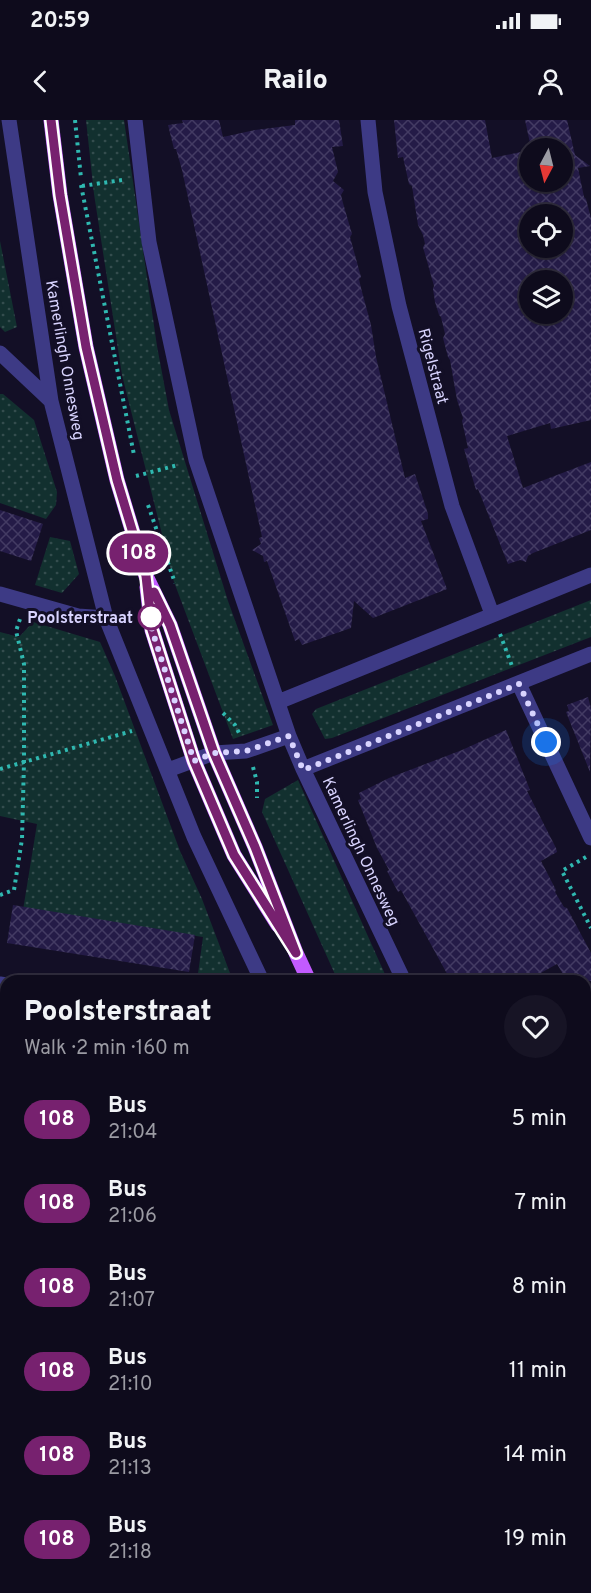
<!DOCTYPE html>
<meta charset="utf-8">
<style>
:root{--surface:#0e0b1c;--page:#171425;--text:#f1f3f6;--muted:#9b9ba3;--line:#2e2b3b}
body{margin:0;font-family:Overpass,sans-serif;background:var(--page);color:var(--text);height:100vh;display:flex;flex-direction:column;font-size:22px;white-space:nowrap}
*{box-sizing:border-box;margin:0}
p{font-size:20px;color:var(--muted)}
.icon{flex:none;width:33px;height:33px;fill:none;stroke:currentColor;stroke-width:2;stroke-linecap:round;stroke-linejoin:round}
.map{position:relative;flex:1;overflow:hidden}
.panel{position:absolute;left:0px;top:855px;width:591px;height:618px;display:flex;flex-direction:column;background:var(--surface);border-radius:18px 18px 0 0;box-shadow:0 2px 4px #0004,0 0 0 2px var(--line)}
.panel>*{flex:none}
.badge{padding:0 12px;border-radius:20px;font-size:21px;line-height:39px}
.needle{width:39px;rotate:187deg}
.fabs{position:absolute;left:519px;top:18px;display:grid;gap:12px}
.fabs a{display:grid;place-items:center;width:54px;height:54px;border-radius:50%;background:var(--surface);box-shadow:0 2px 4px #0004,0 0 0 2px var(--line);font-size:30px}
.you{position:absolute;width:30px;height:30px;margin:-15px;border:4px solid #fff;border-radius:50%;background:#1a73e8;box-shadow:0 0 0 9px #1a73e833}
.map>.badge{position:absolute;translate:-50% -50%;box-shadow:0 0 0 3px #fff}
.round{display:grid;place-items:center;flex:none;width:63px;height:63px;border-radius:32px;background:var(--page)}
.summary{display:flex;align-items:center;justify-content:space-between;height:102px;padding:0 24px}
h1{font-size:28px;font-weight:800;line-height:45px}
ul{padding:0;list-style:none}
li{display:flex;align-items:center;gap:18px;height:84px;padding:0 24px}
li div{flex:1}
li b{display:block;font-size:22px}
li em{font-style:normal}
li .badge{min-width:66px;font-weight:700;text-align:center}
.status{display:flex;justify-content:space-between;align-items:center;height:42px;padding:0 30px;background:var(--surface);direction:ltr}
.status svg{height:16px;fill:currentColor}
header{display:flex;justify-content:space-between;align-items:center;height:78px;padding:0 24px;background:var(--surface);font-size:27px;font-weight:800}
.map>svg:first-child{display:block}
.green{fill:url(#green-dots)}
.building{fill:url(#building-cross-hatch);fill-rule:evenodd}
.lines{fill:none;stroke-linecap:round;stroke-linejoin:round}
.path{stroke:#2fb8b0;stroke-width:4;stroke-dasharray:3 4.5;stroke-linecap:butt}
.minor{stroke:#3d3a85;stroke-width:15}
.primary{stroke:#c25bff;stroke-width:15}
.line-casing{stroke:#fff;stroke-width:14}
.line{stroke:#77216f;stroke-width:9}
.walk{stroke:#d9d4ff;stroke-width:6;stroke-dasharray:0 10.8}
.stop-dot{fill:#fff;stroke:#77216f;stroke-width:3}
.labels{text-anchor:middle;stroke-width:6;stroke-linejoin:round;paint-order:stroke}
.street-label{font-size:16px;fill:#d9d4ff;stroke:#130f26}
.stop-label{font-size:16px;font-weight:bold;fill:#d9d4ff;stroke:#130f26;text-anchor:end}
</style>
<div class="status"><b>20:59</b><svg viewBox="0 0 49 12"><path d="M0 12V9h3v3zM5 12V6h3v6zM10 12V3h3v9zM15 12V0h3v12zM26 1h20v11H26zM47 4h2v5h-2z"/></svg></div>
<header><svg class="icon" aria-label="back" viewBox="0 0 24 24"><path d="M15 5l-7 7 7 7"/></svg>Railo<svg class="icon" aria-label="person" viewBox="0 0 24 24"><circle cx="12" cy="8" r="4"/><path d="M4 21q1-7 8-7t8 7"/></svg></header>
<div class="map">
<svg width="591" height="1473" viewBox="0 0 591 1473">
<defs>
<pattern id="green-dots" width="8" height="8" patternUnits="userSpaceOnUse" patternTransform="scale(1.5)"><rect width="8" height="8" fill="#12302f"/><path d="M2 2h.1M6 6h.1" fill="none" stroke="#344d4e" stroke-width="1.8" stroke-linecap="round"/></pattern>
<pattern id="building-cross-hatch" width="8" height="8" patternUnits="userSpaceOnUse" patternTransform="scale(1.5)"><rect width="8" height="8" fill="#241b47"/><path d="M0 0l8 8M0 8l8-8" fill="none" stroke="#433b63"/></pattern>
</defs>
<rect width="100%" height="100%" fill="#130f26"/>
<path class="green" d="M86,0H124L157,226L169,290L228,481L273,605L233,619L174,462L122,255L94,74Z
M0,121L17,207L5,212L0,207Z
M0,274H3L34,300L57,372L56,385L46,399L0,383Z
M50,417L70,421L79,454L62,473L35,465Z
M591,480V517L332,618L325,619L312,594L316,589Z
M33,502L100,522L115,556L180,731L202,779L233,861H197L203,817L23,790L37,704L0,696V512L19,517Z
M298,660L388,861H338L262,692L265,679Z
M0,1064L6,1065V1291L0,1294Z
M585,1203L591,1212V1273L589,1274L585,1271Z
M161,1467L260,1469L261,1467H323L315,1473H160Z
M367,1467H459L451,1473H358Z"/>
<path class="building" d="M182,0H219L223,17L255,10L295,5V0H339L343,26L332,27L338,52L333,61L344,70L341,75L343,83L352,114L350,117L361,157L359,159L361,168L371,205L376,237L405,358L415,354L428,394V399L421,401L447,469L373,498L354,481L351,508L302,525L299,519L295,521L267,441L264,442L263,436L252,430L261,424L259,418L262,417L182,50L176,29H174L168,5L183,3Z
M394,0H485L492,38L530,30V62H562V28H531L525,0H567L575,35L590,46L578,48L584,77L586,79L591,98V300L551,309L550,303L507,316L523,368L591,342V410L533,433L528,436L526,442L520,440L508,444L478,369L476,370L464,329L468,328L462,301L463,298L457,280L450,240L448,237L443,218L445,214L441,197L439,195L435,182L433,169L434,166L423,127L425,124L423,115L418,105L412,66L409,64L403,37L398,38ZM530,94H562V128H530ZM530,160H562V194H530Z
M0,390L43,404L31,441L0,431Z
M588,577L591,588L590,652L566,592L569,591L567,585Z
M506,610L530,670L527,671L556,728L557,732L541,741L556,770L555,772L564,787L567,788L591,833V861H567L557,844L526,861H451L401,770L398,772L387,751L389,750L377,728L358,680L361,679L359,673L389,658L462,630Z
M13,785L195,815L189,852L7,823Z"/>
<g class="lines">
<path class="path" d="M75,0L81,58
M81,65L134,335
M82,66L122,60
M136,356L178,345
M148,385L175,463
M500,514L512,546
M223,593L235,605L239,613
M253,647L257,662V678
M0,649L132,611
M586,737L562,751L591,808
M0,775L14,770L22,719L24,642V544L16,511L20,499
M585,1276L591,1282
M585,1295L591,1290
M403,1467V1473"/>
<path class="minor" d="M9,0L51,281L106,498L194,717L262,861
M135,0L149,122L196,340L289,616L303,649L404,861
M368,0L375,72L399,186L452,386L492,494
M0,233L51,281
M0,474L78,496L106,498
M519,564L591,718
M278,582L591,455
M303,649L591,534
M168,650L214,633L246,631L289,616
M0,864L6,865
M585,1186L591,1195
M0,1400L6,1396
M585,1420L591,1427
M55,1473V1467
M342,1473L351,1467
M467,1473L475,1467"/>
<path class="primary" d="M51,0L60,75L86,227L117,360L146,456L170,505L214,633L255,727L296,833L309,861
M147,467L152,510L194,641L234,735L278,805
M585,1342L591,1351"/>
</g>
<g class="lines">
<defs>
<path id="line" d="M51,0L60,75L86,227L117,360L146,456L152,510L194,641L234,735L296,833L255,727L214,633L170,505L154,472"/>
</defs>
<use href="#line" class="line-casing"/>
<use href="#line" class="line"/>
<path class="walk" d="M151,497L150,492L152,510L194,641L214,633L246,631L289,616L303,650L519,564L546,622"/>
</g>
<circle class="stop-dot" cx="151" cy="497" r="12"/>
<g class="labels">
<g class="street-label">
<text transform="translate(66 240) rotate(80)" y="6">Kamerlingh Onnesweg</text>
<text transform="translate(434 246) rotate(75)" y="6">Rigelstraat</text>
<text transform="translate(362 731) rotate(65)" y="6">Kamerlingh Onnesweg</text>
</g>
<g class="stop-label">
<text x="133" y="503">Poolsterstraat</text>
</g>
</g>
</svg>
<div class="fabs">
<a><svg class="needle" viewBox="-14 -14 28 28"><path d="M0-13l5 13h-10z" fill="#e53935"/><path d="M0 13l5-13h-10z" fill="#9b9ba3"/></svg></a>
<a><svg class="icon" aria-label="locate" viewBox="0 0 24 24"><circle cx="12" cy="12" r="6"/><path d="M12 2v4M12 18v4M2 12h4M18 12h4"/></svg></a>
<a><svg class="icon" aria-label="layers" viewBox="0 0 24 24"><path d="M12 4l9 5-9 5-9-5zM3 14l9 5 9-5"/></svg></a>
</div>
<div class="you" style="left:546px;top:622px"></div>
<b class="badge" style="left:139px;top:433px;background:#77216f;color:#fff">108</b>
<section class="panel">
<div class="summary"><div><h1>Poolsterstraat</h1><p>Walk · 2 min · 160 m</p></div><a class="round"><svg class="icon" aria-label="heart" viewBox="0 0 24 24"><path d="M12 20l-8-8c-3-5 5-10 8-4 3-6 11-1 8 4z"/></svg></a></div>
<ul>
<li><span class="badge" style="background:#77216f;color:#fff">108</span><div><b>Bus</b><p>21:04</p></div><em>5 min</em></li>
<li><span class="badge" style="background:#77216f;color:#fff">108</span><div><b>Bus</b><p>21:06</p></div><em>7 min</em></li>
<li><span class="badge" style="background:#77216f;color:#fff">108</span><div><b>Bus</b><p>21:07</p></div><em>8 min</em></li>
<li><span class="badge" style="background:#77216f;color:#fff">108</span><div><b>Bus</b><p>21:10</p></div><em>11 min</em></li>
<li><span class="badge" style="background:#77216f;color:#fff">108</span><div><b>Bus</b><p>21:13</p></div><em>14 min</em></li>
<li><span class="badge" style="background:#77216f;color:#fff">108</span><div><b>Bus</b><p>21:18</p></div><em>19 min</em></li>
</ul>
</section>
</div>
